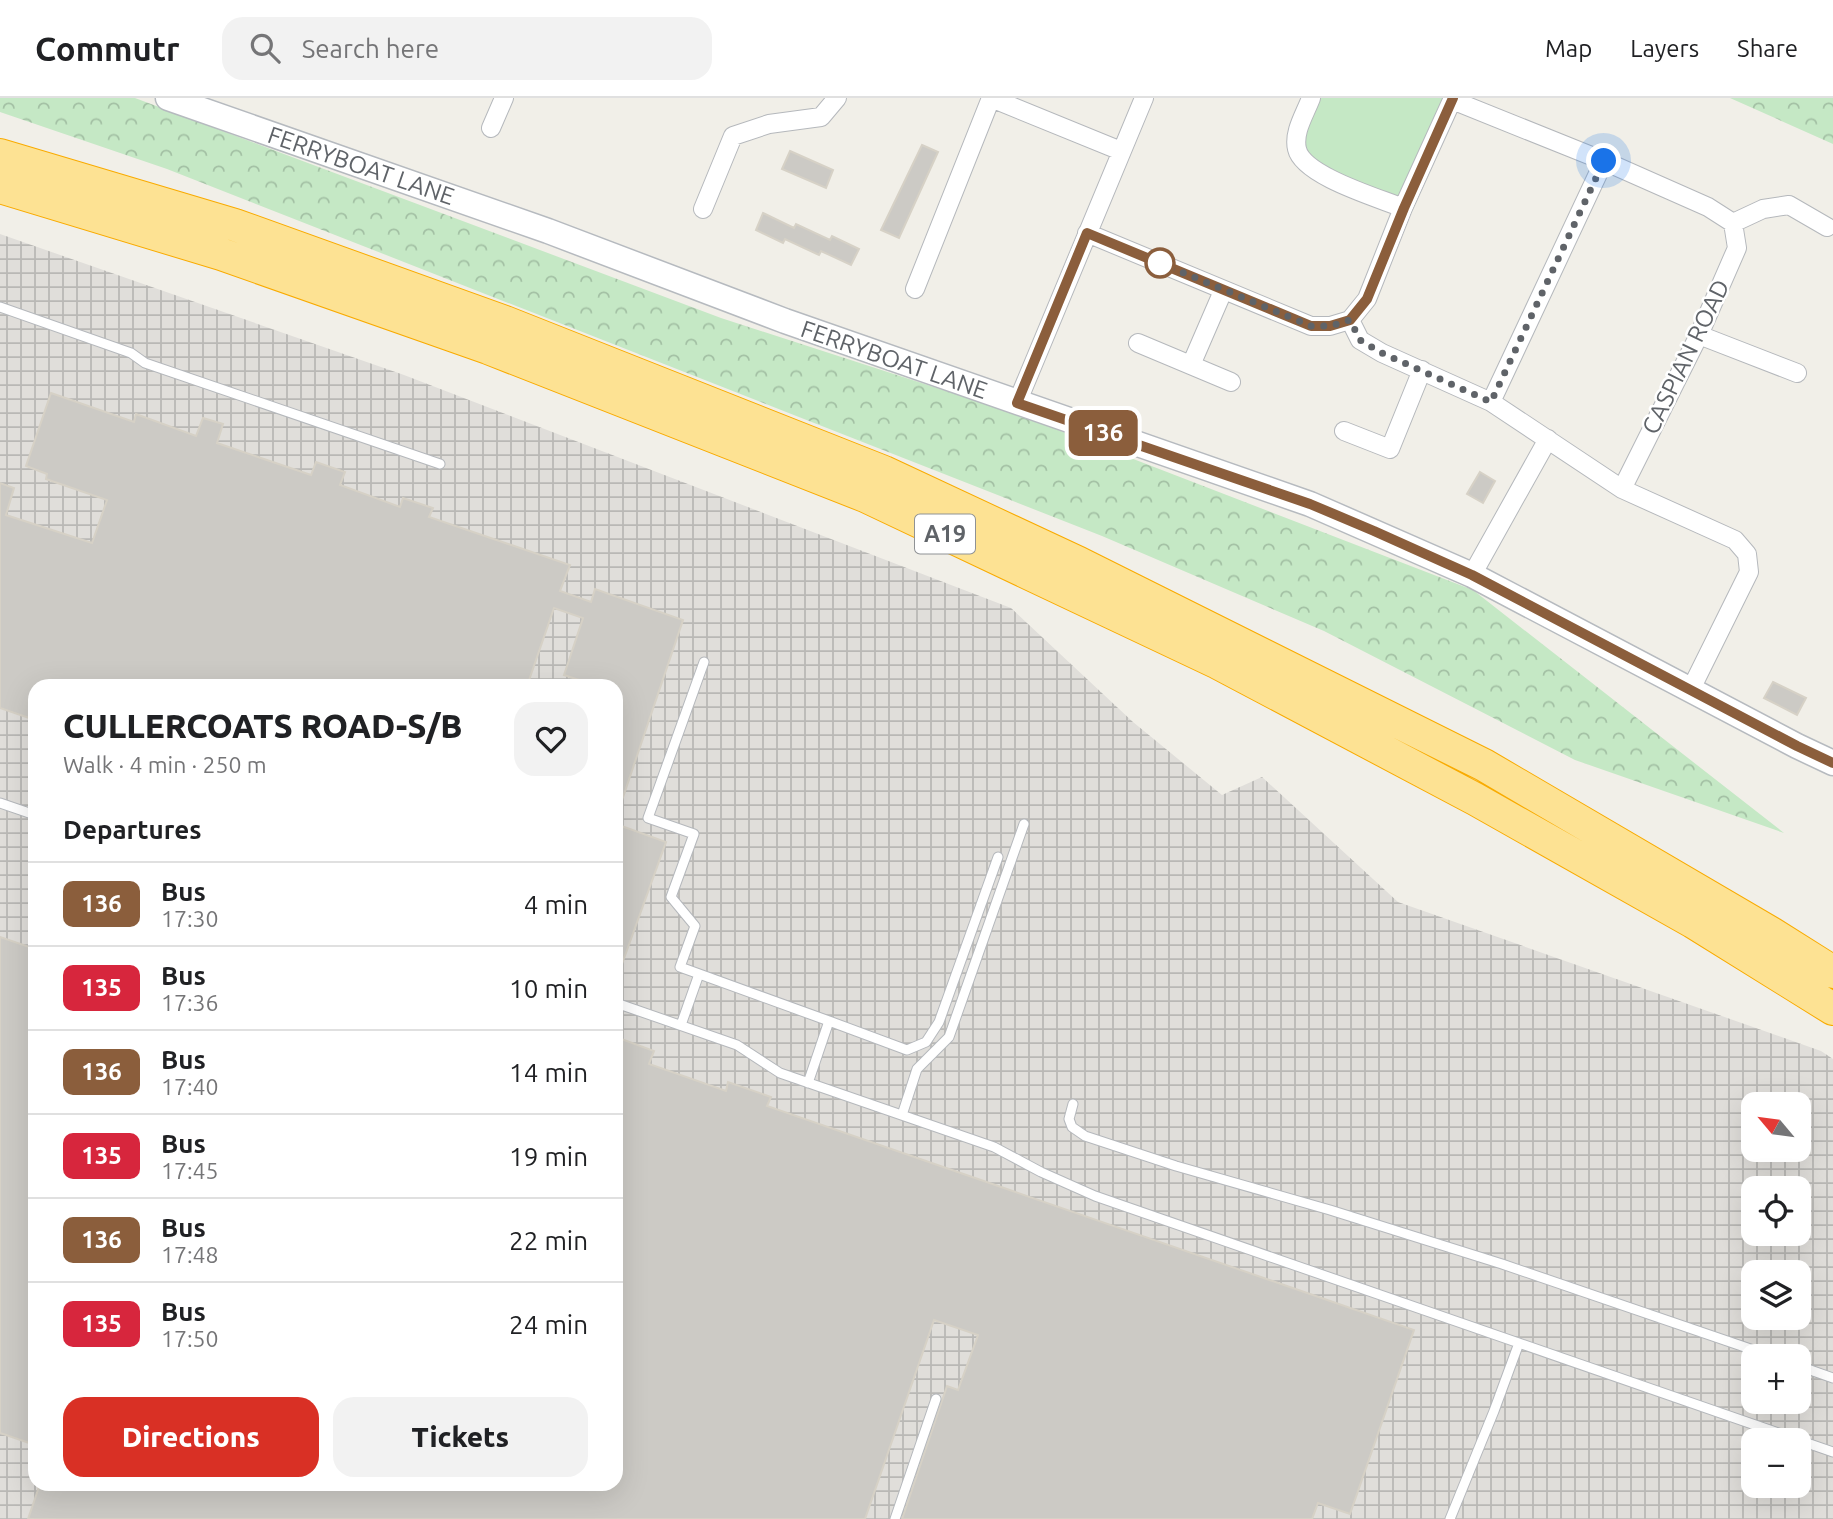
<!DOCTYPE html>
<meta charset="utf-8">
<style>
:root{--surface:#fff;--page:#f2f2f2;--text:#202124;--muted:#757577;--line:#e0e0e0;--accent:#d93025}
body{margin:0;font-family:Ubuntu,sans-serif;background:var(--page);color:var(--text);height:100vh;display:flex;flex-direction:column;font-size:26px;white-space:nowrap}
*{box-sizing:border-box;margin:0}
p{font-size:23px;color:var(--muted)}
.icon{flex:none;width:38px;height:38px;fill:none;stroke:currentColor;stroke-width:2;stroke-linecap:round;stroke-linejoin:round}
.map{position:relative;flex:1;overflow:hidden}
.panel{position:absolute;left:28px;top:581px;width:595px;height:812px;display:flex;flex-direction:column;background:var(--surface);border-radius:21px;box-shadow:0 7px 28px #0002}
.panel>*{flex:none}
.badge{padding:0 14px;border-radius:10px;font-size:24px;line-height:46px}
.needle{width:46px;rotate:299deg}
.controls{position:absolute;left:1741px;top:994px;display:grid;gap:14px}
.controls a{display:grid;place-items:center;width:70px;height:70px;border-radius:14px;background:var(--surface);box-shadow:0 7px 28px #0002;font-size:35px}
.you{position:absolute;width:35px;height:35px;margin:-18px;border:5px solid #fff;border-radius:50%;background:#1a73e8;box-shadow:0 0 0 10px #1a73e833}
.map>.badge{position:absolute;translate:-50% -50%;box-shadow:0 0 0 4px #fff}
h2{padding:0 35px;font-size:26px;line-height:63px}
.round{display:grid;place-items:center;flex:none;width:74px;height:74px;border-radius:21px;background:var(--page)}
.headline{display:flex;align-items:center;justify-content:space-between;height:119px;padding:0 35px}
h1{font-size:33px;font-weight:800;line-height:52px}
.primary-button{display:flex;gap:14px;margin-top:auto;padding:14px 35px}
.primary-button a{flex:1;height:80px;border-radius:21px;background:var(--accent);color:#fff;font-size:28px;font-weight:800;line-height:80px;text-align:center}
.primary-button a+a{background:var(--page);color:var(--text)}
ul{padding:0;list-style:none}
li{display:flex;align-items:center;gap:21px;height:84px;padding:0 35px;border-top:2px solid var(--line)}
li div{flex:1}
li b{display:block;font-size:26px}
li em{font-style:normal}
li .badge{min-width:77px;font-weight:700;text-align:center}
header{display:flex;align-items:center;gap:42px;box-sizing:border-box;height:98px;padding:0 35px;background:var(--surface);border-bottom:2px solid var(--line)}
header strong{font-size:33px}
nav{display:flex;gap:38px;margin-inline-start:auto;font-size:24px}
.search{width:490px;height:63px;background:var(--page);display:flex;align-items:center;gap:18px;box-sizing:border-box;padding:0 24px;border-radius:21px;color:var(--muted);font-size:26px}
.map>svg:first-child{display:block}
.industrial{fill:url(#industrial-grid);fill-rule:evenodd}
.green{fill:#c5e8c5}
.forest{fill:url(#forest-crowns)}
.building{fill:#cccac5;stroke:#d6d1c6;stroke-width:2}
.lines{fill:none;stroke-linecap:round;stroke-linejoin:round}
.lane-casing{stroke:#b5b8bc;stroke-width:11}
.street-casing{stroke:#b5b8bc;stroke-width:20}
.secondary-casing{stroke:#b6babf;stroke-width:27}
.highway-casing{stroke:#f9ab00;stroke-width:34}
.lane{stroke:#fff;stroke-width:9}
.street{stroke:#fff;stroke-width:18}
.secondary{stroke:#fff;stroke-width:24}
.highway{stroke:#fde293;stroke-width:32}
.line-casing{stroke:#fff;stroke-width:16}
.line{stroke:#8b5e3c;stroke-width:10}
.walk{stroke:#5f6368;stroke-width:7;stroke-dasharray:0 12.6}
.stop-dot{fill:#fff;stroke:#8b5e3c;stroke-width:3.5}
.labels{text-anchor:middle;stroke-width:5;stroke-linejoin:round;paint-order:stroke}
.shield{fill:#fff;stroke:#8f9295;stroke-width:2}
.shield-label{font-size:23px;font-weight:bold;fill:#5f6368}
.street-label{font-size:24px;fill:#5f6368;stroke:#fff}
</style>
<header>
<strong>Commutr</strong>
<div class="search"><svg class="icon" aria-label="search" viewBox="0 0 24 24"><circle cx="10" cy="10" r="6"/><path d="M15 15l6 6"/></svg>Search here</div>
<nav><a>Map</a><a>Layers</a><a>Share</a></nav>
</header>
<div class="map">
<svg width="1833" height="1421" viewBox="0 0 1833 1421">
<defs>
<pattern id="industrial-grid" width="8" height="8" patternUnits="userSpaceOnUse" patternTransform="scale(1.75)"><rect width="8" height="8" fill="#e0deda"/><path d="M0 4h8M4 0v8" fill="none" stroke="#b9b8b5"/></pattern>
<pattern id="forest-crowns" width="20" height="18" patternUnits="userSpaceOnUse" patternTransform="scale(1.75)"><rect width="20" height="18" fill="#c5e8c5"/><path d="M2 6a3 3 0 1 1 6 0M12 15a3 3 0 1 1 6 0" fill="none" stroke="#a3c0a4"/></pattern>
</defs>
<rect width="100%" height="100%" fill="#f1efe8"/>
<path class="industrial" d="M0,136L404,277L1011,510L1133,624L1222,697L1262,679L1398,804L1821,953L1833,961V1421H0ZM35,588H616V1386H35ZM1754,1006H1799V1052H1754ZM1754,1090H1799V1136H1754ZM1754,1174H1799V1220H1754ZM1754,1258H1799V1304H1754ZM1754,1342H1799V1388H1754Z"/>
<path class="green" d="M1311,0H1453L1403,110L1316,74L1297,35Z"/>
<path class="forest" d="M0,0H135L721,220L1014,315L1473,492L1784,735L1575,662L1324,533L1102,438L167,71L0,14Z
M1730,0H1833V46Z"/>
<path class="building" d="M922,47L938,54L899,140L881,132Z
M790,53L833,72L826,90L782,71Z
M763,115L794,130L796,126L830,142L832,138L859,151L851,167L821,153L819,157L785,141L783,145L756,132Z
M51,295L134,324L136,316L196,338L203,320L223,326L217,345L311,377L316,364L345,374L340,387L400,409L403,400L433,410L429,419L570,467L560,493L591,504L595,491L683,522L618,714L616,713V588H597L564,577L583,520L554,510L527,588H35V622L0,610V385L14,390L6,417L92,445L107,402L46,381L47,376L26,368Z
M1480,374L1495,383L1483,405L1467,396Z
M1773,584L1806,600L1797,617L1764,600Z
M616,726L666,744L618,877H616Z
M0,839L35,851V1347L0,1335Z
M616,939L654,953L649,966L726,993L728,984L771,999L767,1008L1414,1232L1350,1416L1318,1405L1312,1421H902L947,1288L958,1292L978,1237L934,1222L865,1421H28L40,1386H616Z"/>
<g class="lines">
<defs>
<path id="lane" d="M0,209L131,255L145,265L440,366
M704,564L648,720L694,736L671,799L695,828L680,869L829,923L808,985
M0,705L35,717
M616,905L737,947L780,975L994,1049L1041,1074L1095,1098L1833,1354
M829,923L907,952L926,944L939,924L998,759
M681,927L699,876
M1073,1006L1069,1021L1072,1029L1085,1038L1176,1068L1330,1112L1502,1166L1771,1258
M902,1017L917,971L949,939L1024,726
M1799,1268L1833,1280
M895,1421L936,1301
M1450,1421L1494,1313L1519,1245"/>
<path id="street" d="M991,0L1121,53
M1311,0C1305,16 1293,34 1297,51C1303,78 1379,100 1403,110
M1452,2L1604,63L1708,109L1733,125L1737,150L1699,237L1622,391
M491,30L504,0
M703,111L733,38L769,26L821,19L837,0
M1733,125L1763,111L1789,107L1827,129
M1087,135L1311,228H1330L1350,222L1367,201L1403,110L1453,0
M915,191L991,0
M1350,222L1360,242L1382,255L1491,304L1622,391L1735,442L1747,456L1749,474L1690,593
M1699,237L1797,275
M1138,245L1231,284
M1191,267L1223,193
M1491,304L1604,63
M1017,305L1144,0
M1344,333L1390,351L1422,272
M1472,477L1548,341"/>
<path id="secondary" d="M168,0L548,133L785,223L1310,406L1472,477L1797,648L1833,665"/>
<path id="highway" d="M0,57L235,127L505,224L884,374L1079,465L1484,667L1771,835L1833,874
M0,89L221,156L488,250L865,398L1218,565L1475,701L1693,824L1833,911"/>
</defs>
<use href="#lane" class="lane-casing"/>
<use href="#street" class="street-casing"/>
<use href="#secondary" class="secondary-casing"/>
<use href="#highway" class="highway-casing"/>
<use href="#lane" class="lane"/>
<use href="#street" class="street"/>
<use href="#secondary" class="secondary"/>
<use href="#highway" class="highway"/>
</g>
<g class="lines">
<defs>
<path id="line" d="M1453,0L1404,110L1367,201L1350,222L1330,228H1311L1087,135L1017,305L1310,406L1374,433L1472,477L1797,648L1833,665"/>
</defs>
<use href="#line" class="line-casing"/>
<use href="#line" class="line"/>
<path class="walk" d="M1160,165L1311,228H1330L1350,222L1360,242L1382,255L1491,304L1604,63"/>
</g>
<circle class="stop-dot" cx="1160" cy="165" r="14"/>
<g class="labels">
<rect class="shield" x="915" y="416.5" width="60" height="39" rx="5"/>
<g class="shield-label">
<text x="945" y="444">A19</text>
</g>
<g class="street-label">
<text transform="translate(361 68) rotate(19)" y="8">FERRYBOAT LANE</text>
<text transform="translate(1686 259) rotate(-64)" y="8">CASPIAN ROAD</text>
<text transform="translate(894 262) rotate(19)" y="8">FERRYBOAT LANE</text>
</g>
</g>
</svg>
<div class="controls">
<a><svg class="needle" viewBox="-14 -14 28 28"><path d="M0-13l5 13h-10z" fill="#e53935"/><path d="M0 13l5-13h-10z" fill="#757577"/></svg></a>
<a><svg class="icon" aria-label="locate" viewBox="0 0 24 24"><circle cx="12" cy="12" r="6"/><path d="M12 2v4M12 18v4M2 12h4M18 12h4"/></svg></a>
<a><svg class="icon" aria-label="layers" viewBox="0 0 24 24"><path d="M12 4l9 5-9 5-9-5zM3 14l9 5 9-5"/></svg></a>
<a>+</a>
<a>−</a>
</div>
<div class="you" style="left:1604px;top:63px"></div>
<b class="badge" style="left:1103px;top:335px;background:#8b5e3c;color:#fff">136</b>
<section class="panel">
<div class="headline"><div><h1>CULLERCOATS ROAD-S/B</h1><p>Walk · 4 min · 250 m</p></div><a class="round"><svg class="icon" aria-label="heart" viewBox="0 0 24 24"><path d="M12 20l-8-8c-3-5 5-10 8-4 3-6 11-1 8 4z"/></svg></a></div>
<h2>Departures</h2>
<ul>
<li><span class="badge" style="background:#8b5e3c;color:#fff">136</span><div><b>Bus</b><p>17:30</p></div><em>4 min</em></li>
<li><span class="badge" style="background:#d7263d;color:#fff">135</span><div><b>Bus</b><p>17:36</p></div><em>10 min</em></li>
<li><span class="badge" style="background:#8b5e3c;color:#fff">136</span><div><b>Bus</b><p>17:40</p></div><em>14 min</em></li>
<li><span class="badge" style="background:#d7263d;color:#fff">135</span><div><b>Bus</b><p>17:45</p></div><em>19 min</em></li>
<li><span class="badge" style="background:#8b5e3c;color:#fff">136</span><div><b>Bus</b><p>17:48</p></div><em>22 min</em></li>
<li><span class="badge" style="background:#d7263d;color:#fff">135</span><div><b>Bus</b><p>17:50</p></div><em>24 min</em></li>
</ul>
<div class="primary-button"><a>Directions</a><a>Tickets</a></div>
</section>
</div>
